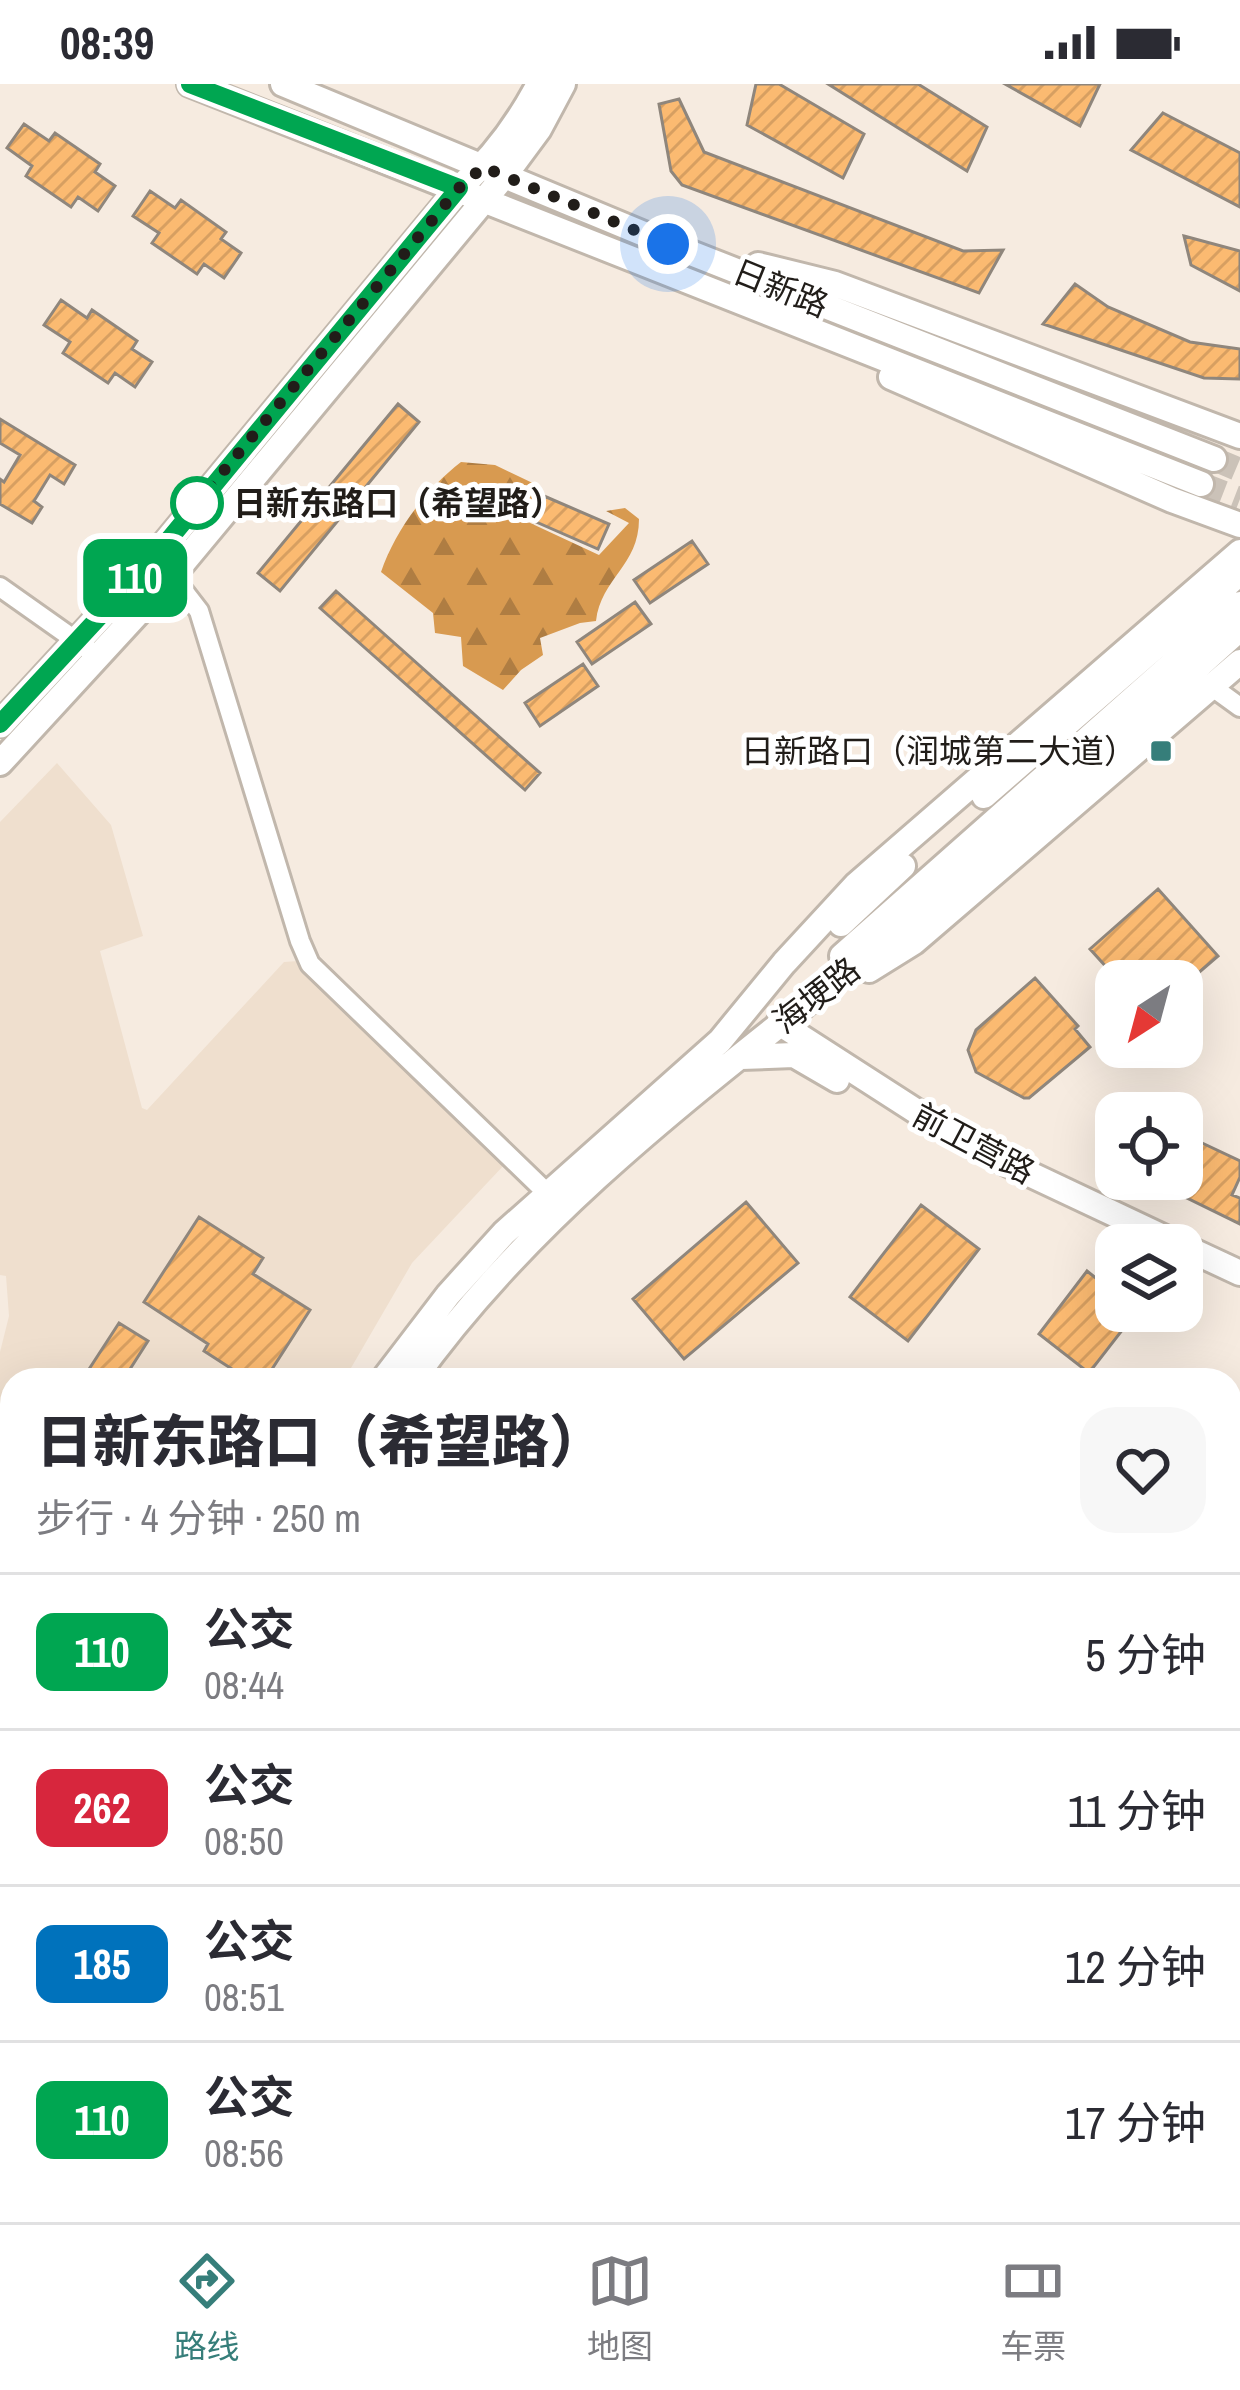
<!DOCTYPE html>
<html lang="zh">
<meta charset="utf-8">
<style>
:root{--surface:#fff;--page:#f7f7f7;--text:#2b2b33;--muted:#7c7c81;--line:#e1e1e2;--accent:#367e7a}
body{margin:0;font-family:"Archivo Narrow","Noto Sans SC",sans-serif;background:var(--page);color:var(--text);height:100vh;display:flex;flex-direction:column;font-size:45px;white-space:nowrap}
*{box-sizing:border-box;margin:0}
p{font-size:39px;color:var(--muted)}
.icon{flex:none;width:66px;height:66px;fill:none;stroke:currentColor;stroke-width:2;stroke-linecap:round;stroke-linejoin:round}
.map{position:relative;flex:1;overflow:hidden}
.side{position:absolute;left:0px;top:1284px;width:1242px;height:855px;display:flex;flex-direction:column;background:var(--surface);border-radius:36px 36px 0 0;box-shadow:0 12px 48px #0002}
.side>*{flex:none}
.badge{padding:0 24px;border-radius:18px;font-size:42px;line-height:78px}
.needle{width:78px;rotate:216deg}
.buttons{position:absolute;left:1095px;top:876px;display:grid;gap:24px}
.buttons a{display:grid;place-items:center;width:108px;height:108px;border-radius:24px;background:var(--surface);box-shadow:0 12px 48px #0002;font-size:60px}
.you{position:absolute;width:60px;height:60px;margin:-30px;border:9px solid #fff;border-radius:50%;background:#1a73e8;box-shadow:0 0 0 18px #1a73e833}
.map>.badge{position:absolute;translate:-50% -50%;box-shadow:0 0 0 6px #fff}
.round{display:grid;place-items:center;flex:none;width:126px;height:126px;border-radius:36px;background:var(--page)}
.headline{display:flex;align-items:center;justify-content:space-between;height:204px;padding:0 36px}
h1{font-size:57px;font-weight:800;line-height:90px}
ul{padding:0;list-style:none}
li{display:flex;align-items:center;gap:36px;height:156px;padding:0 36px;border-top:3px solid var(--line)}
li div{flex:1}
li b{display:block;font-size:45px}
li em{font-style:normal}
li .badge{min-width:132px;font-weight:700;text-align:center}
.status{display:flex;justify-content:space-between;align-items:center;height:84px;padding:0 60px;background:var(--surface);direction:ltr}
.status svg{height:33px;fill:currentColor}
.dock{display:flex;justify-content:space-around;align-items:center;height:168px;border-top:3px solid var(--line);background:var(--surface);font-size:33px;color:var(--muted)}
.dock a{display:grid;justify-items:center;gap:6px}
.dock .selected{color:var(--accent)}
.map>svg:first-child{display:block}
.built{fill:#efdfce}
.forest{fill:url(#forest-firs)}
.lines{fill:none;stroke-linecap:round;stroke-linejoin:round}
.river{stroke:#42a8a2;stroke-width:30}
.building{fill:url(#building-hatch);stroke:#8f867c;stroke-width:3}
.secondary-tunnel{stroke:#cbc2b8;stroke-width:24;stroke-dasharray:24 12;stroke-linecap:butt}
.street-casing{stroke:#c1b7ac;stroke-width:24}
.secondary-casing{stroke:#c1b7ac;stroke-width:30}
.street{stroke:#fff;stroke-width:18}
.secondary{stroke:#fff;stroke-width:24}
.line-casing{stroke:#fff;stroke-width:27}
.line{stroke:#00a651;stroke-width:18}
.walk{stroke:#211d19;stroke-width:12;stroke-dasharray:0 21.6}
.stop-dot{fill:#fff;stroke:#00a651;stroke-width:6}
.poi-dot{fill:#367e7a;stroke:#fff;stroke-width:4.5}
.labels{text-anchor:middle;stroke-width:10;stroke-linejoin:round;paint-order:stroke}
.street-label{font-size:33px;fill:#211d19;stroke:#fff}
.stop-label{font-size:33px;font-weight:bold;fill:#211d19;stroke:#fff;text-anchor:start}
.poi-label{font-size:33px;fill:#211d19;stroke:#fff;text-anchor:end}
</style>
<div class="status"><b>08:39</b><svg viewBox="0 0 49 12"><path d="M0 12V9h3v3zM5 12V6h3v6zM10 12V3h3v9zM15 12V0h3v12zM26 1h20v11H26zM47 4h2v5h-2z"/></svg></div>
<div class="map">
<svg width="1240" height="2138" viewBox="0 0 1240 2138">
<defs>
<pattern id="forest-firs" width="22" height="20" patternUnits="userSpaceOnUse" patternTransform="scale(3)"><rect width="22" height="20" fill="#d89a50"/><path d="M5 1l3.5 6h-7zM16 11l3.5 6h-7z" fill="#af7d42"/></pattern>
<pattern id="building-hatch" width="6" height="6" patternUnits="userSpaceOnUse" patternTransform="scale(3)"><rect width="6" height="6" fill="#fbba71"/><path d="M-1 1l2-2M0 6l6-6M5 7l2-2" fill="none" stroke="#d79f61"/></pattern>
</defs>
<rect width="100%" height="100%" fill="#f6ebe0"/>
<path class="built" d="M57,679L111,741L143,852L100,867L142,1024L147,1026L284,878L298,877L505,1080L412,1179L344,1296H12V1696L0,1692V1268L9,1232L6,1192L0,1191V738Z
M12,2037V2127H85L89,2138H0V2055Z"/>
<path class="forest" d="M461,378L495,381L541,403L526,437L599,471L629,439L606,427L625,424L639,435C639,482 601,494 596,537L580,539L540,554L543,571L521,586L503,606L463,582L461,553L435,549L433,529L381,488C395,447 426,405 461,378Z"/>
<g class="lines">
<path class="river" d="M609,2127L664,2138
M1217,2138L1240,2137"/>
</g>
<path class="building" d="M756,0H779L864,50L843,94L747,41Z
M828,0H918L987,43L967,87Z
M1005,0H1100L1080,42Z
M679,15L704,68L963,167L1003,166L979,209L682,101L671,87L659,20Z
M1163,29L1240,69V123L1131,66Z
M24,40L49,57L55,49L100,80L95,88L115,102L98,127L78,113L71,123L26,92L32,82L7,64Z
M150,107L175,124L181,116L226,148L221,155L241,169L224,194L204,180L197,190L152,159L159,149L133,132Z
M1184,152L1240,167V207L1191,181Z
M1075,200L1108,223L1190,258L1240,265V295L1204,294L1043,240Z
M61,216L87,234L92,226L137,257L132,265L152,278L135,303L115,289L108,299L63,269L70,258L44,241Z
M398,320L419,338L280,507L258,489Z
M0,335L75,381L64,400L50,391L34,417L42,423L32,439L0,420V395L4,398L20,371L0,359Z
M544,412L609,440L598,465L534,437Z
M692,457L708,480L650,519L634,496Z
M336,507L540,689L525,706L320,524Z
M635,518L651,540L592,580L577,558Z
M583,580L598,602L540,642L525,619Z
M1158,805L1218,872L1189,897H1119L1090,865Z
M1035,894L1078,942L1075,945L1090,963L1029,1014H1024L976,988L968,966L976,946Z
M1200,1058L1240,1077V1093L1232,1111L1240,1114V1140L1148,1095H1182Z
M746,1118L798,1179L684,1275L633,1215Z
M921,1121L979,1165L908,1257L850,1213Z
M199,1133L263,1174L253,1190L310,1226L265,1296H249L204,1267L208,1260L144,1218Z
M1087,1187L1116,1210V1227H1137L1089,1289L1039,1250Z
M119,1239L148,1257L123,1296H82Z"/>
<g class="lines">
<path class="secondary-tunnel" d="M1214,375L1240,386
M1201,400L1240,415"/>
<defs>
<path id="street" d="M172,492L199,527L300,857L310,880L547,1109
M0,503L99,573
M1211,602L1240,623
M1230,1516L1240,1509"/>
<path id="secondary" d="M190,0L1201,400
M283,0L668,160L1214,375
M758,181L835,200L1240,352
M891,293L1172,416L1240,441
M0,640L152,475L459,104C493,74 518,40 539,0
M0,679L172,492L505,91L539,45L563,0
M984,712L1240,489
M841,840L903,782
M842,872L1240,520
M869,886L914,858L1240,578
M779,939L936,1040L1002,1077L1180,1161
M741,973L794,971L837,996
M1182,1162L1240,1189
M383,1296L448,1211L504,1149L720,957L784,879L857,800L1240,468
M413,1296C531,1130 698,1006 856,880C989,775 1113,658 1240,545
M0,1927L12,1906
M0,1983L12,1963"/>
</defs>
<use href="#street" class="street-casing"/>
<use href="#secondary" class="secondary-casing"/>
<use href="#street" class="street"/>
<use href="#secondary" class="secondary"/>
</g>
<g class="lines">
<defs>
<path id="line" d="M0,640L152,476L459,104L190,0"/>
</defs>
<use href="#line" class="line-casing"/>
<use href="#line" class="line"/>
<path class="walk" d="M197,419L459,104L483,83L668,160"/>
</g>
<circle class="stop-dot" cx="197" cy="419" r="24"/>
<rect class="poi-dot" x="1149" y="655" width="24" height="24" rx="6"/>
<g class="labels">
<g class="street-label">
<text transform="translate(781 204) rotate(22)" y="12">日新路</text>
<text transform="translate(816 911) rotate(-38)" y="12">海埂路</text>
<text transform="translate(974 1059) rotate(28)" y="12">前卫营路</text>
</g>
<g class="stop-label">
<text x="233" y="431">日新东路口（希望路）</text>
</g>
<g class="poi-label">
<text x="1137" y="679">日新路口（润城第二大道）</text>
</g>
</g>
</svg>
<div class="buttons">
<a><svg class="needle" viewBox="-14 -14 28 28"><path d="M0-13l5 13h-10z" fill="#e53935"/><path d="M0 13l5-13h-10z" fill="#7c7c81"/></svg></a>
<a><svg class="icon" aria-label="locate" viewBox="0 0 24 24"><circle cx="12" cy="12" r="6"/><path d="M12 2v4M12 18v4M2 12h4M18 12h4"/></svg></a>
<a><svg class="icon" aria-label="layers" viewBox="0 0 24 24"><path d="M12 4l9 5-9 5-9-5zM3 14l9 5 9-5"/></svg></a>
</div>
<div class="you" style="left:668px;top:160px"></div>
<b class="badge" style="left:135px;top:494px;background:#00a651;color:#fff">110</b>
<section class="side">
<div class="headline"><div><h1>日新东路口（希望路）</h1><p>步行 · 4 分钟 · 250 m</p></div><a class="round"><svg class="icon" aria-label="heart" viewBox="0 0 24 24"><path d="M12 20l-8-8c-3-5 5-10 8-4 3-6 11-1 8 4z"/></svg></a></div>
<ul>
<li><span class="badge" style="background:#00a651;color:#fff">110</span><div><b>公交</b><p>08:44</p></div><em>5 分钟</em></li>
<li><span class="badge" style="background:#d7263d;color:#fff">262</span><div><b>公交</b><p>08:50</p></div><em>11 分钟</em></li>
<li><span class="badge" style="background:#0072bc;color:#fff">185</span><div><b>公交</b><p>08:51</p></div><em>12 分钟</em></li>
<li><span class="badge" style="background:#00a651;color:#fff">110</span><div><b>公交</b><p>08:56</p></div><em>17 分钟</em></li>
</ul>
</section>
</div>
<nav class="dock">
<a class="selected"><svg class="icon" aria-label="directions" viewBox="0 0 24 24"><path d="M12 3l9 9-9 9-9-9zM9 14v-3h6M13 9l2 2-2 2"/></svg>路线</a>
<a><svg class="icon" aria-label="map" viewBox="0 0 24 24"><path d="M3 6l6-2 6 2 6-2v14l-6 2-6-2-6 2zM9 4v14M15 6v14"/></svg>地图</a>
<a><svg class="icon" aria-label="tickets" viewBox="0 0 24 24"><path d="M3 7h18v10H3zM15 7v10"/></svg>车票</a>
</nav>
